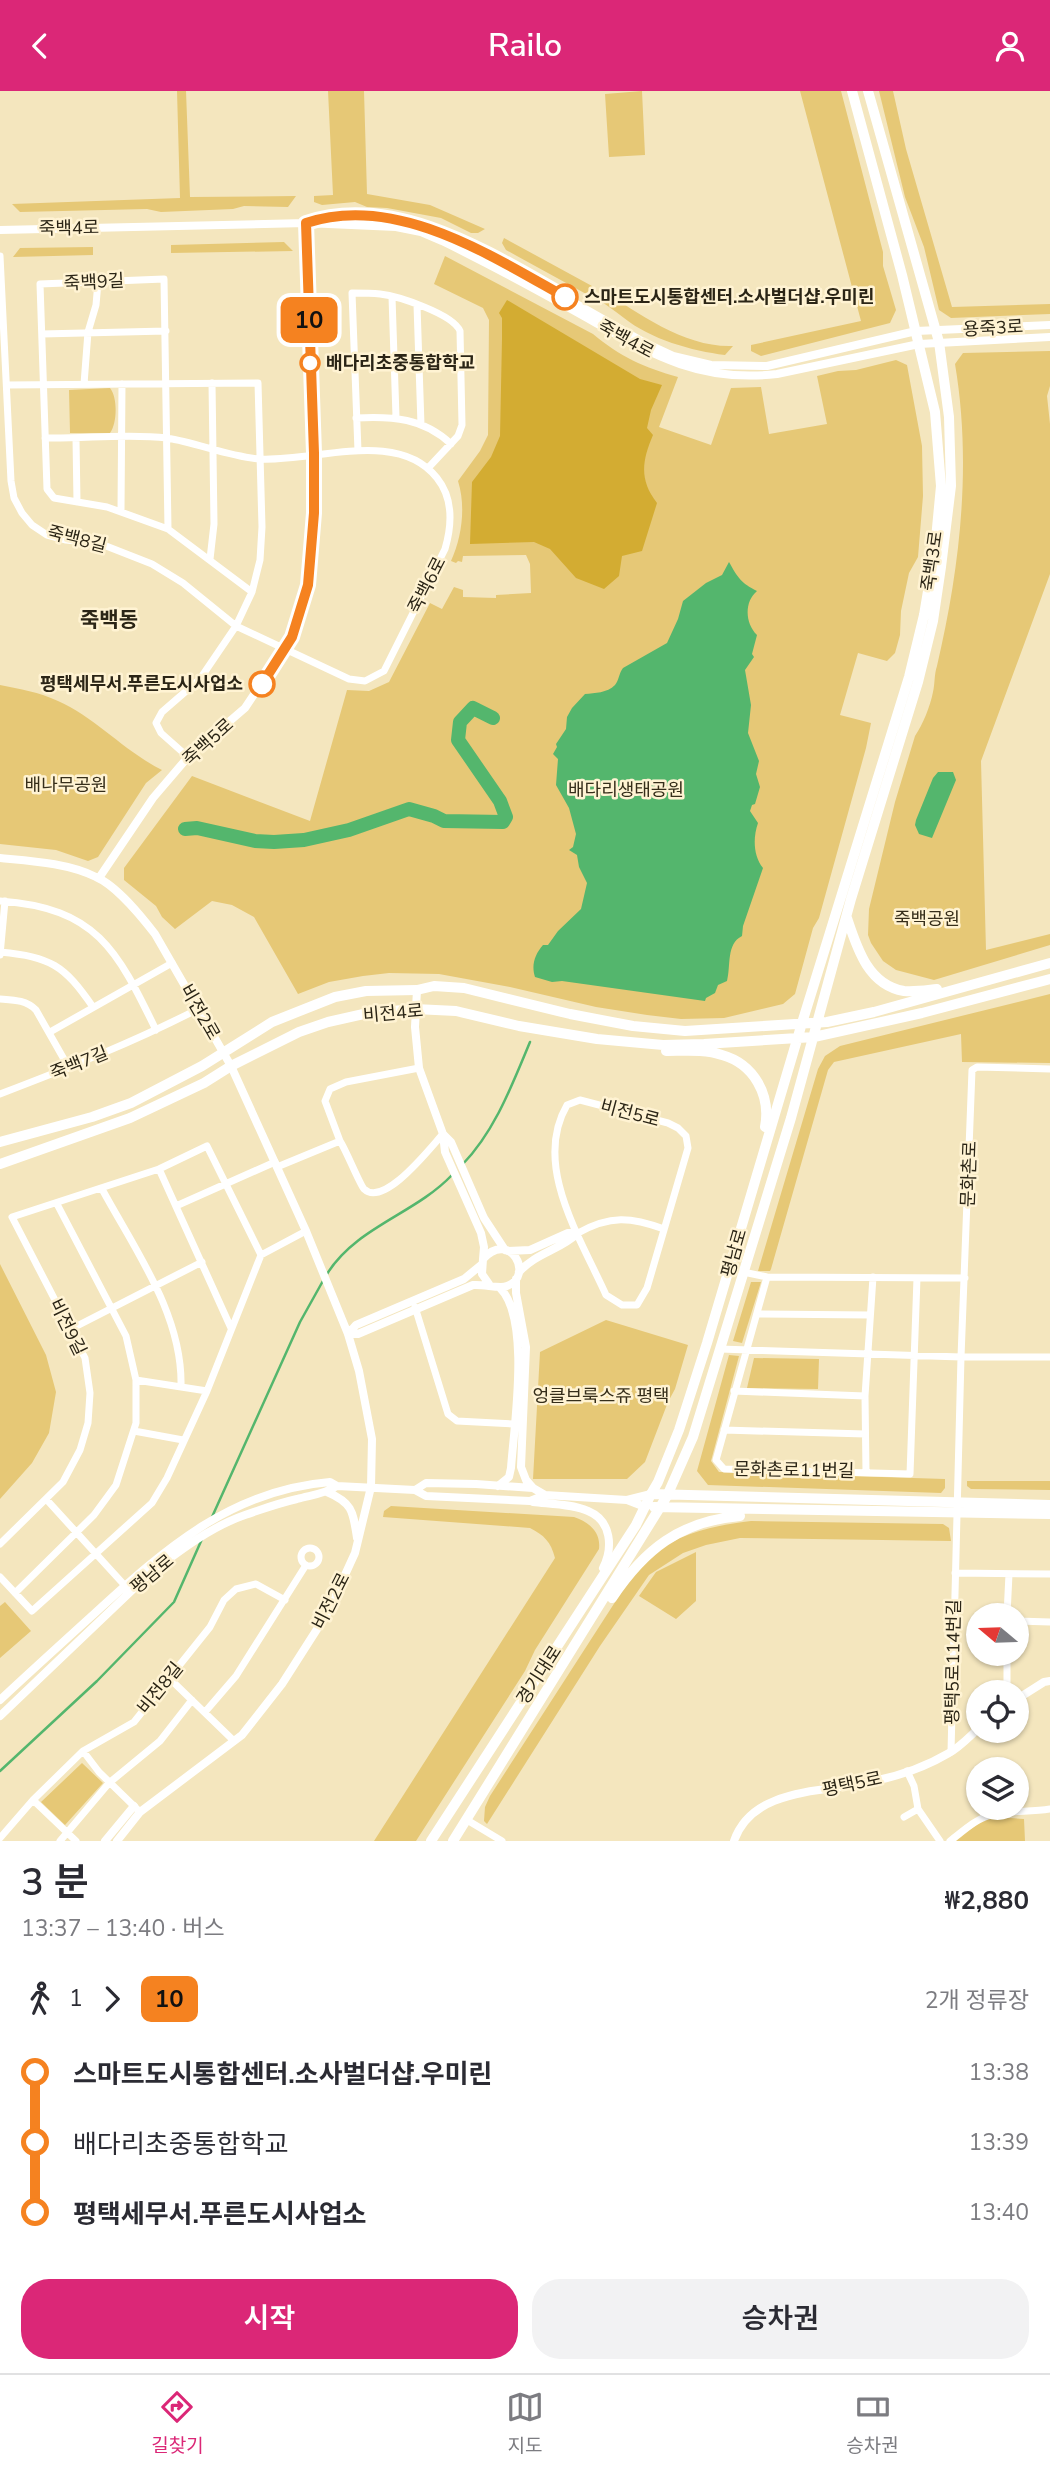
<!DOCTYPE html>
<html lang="ko">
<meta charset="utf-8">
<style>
:root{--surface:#fff;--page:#f2f2f3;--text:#2b2b33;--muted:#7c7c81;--line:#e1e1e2;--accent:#db2777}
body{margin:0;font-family:"Nunito Sans","Noto Sans KR",sans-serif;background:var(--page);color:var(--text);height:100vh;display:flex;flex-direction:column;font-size:26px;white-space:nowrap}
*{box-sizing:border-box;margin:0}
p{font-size:23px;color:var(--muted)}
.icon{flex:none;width:38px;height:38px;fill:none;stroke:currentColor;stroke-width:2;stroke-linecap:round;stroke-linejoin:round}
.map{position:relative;height:1750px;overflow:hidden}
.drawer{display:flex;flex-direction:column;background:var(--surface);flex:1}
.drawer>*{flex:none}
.badge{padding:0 14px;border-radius:10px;font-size:24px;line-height:46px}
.needle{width:46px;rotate:289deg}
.tools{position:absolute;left:966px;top:1512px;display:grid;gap:14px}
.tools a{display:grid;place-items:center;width:63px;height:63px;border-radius:50%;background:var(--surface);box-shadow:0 2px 5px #0004;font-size:35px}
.map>.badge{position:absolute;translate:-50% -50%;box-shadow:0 0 0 4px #fff}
.legs{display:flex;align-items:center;gap:10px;height:77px;padding:0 21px;font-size:23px}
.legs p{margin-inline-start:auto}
.overview{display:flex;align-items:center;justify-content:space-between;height:119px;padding:0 21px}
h1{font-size:38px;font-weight:600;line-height:52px}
.primary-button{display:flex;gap:14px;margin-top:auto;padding:14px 21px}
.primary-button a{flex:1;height:80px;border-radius:28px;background:var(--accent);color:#fff;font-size:28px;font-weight:600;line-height:80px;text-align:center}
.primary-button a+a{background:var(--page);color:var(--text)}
ul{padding:0 21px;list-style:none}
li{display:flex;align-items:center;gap:24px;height:70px;font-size:26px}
li i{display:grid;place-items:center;width:10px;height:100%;margin:0 9px;background:currentColor}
li i::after{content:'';width:18px;height:18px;margin:-9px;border:5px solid;border-radius:50%;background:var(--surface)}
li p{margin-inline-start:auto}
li:first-child i{background:linear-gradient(#0000 50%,currentColor 0)}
li:last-child i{background:linear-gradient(currentColor 50%,#0000 0)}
header{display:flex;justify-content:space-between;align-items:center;height:91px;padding:0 21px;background:var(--accent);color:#fff;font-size:32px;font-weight:600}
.tab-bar{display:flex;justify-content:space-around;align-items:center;height:98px;border-top:2px solid var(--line);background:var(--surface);font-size:19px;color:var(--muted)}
.tab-bar a{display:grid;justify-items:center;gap:4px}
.tab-bar .on{color:var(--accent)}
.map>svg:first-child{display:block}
.green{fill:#e6c876}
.forest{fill:#d3ac32}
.water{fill:#54b66d}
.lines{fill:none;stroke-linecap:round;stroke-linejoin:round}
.stream{stroke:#54b66d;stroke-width:2.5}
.river{stroke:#54b66d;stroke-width:14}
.minor{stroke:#fff;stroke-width:7}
.tertiary{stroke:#fff;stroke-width:8}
.secondary{stroke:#fff;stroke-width:10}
.primary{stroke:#fff;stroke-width:10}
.line-1-casing{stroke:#fff;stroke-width:16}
.line-1{stroke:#f58220;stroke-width:10}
.stop-1-dot{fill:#fff;stroke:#f58220;stroke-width:3.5}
.labels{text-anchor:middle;stroke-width:5;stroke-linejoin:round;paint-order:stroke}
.street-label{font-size:18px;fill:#2b2516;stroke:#fff3d3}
.stop-label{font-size:18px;font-weight:bold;fill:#2b2516;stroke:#fff3d3;text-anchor:start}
.park-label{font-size:18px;fill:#362e1a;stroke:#fff3d3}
.quarter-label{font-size:21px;font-weight:bold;fill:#2b2516;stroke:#fff3d3}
</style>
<header><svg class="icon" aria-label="back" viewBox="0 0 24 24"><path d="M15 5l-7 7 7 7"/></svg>Railo<svg class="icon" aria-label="person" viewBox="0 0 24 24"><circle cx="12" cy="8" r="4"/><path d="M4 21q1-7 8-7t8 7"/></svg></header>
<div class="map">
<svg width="1050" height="1750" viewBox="0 0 1050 1750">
<rect width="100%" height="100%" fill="#f4e6be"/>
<path class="green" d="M177,0H186L190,106L296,105L288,116L244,115L233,118L161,121L147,118L20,121L12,113L180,107Z
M328,0H364L367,103L430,114L485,138L478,142H471L441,127L387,117L367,116L355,111L322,114L314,111V105L333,104Z
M642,0L645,64L609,66L605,3Z
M800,0H841L883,161V175L896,219L890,232L761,265L751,260V254L861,230Z
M879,0H893L906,58L952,216L1050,213V223L951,227L939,219L924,156L905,106Z
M504,147L592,195L588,204L506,159L502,152Z
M284,151L293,160L171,162V154Z
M93,156V164L13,166L20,157Z
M445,165L593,243C619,265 645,277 678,286L659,336L711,354L731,297L761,296L769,343L827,333L817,285L838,280L856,279L896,269L907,274L922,355L923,405L918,466L909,482L901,520L900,544L895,562L887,570L858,562L840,624L871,632L866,657L819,827L813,837L795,903L783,913L724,927L681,928L647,924L596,916L510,896L439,883L389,882L363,885L329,891L298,903L254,826L232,814L212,810L175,838L162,826L156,815L124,789V777L192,685L310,730L347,599L369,600L389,591L430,512L442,518L454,496L463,499V506L496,507V504L531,502L530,473L526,464L463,465L462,471L458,470L456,472L451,470C462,446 466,415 458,390L480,360L488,344L489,229L483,217L434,193Z
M601,198C639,223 686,257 733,255L725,264C692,260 650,248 624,227C615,220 607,214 597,208Z
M1050,260V295L1047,305L1050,333V483L981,670L986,859L1050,843V854L934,889L896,879L883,870L871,852L868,844L869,818L895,711L915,645C923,633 930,616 933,601C935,593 934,584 937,575C960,477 972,373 955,273L963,262Z
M110,297C118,307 117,333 110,342H70L69,299Z
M0,594C20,598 39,601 58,610C96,627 124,660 162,679L146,692L98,766L88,770L56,759L0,753Z
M1050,903V972L962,971L961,943L834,971L828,979L771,1178L770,1180H758L818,978L825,965L840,955Z
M0,1173L46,1264L56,1301L49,1342L32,1372L0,1408Z
M751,1191H761L742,1252L733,1250Z
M606,1229L688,1254L675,1298L668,1311L645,1371L627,1388H533L540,1261Z
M729,1264L739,1265L711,1370L719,1381L945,1388V1397L941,1402L708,1394L697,1380Z
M754,1267L819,1268L818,1298L747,1297Z
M967,1390H1050V1399L971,1398L967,1395Z
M391,1415L574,1426C589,1431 601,1441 599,1458L535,1559L525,1580L416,1750H374L555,1467C551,1451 544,1444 530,1437L383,1426L384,1420Z
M751,1430L943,1433L949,1437L951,1450L740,1447L706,1454L683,1462L649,1484L600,1555L487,1733L484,1730L485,1716L490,1705L628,1491C636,1482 644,1471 654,1463C681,1441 717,1434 751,1430Z
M696,1461V1510L676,1528L639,1505L656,1481Z
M5,1511L31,1540L0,1567V1515Z
M82,1672L103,1692L65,1734L41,1711Z
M993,1726L1024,1728L1025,1750H956L985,1727Z"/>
<path class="forest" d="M507,209L640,288L662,294L651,319L647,337L653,344C642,370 639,389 657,412L642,460L622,465L619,485L604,498L576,487L550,458L534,451L470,453L472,391L491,366L500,345L502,248V227L499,222Z"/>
<path class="water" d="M729,471C738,487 741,492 757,500C744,511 745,532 757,544L752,563L754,566L745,579L751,614L748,642L759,670L756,683L760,696L755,713L752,714L750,720L758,732C753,746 753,765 763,777L743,835L742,845C726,853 731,875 727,890L718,894L715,902L706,907L705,910L562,890L552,891L535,886C531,874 535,863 543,854H548L558,840L581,818L587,792L579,776L577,764L569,759L573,756L576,743L569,717L556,694L558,668L553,663L557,656L556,653L566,638L567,626L572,617L585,603C595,602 607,602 615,594C619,589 619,582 623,577L667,552L678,528L683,510L706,492L722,484Z
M938,681H953L956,689L932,747L919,743L915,734L916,729L933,687Z"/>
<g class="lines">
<path class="stream" d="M462,1074C495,1040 512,994 530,951
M327,1183C356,1136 415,1123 452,1084
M212,1426L300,1231L324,1188
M0,1680L97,1590L174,1511L202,1448"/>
<path class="river" d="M185,738L197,737L255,750L274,751L304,749L349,739L409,718L434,725L444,730L503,731L506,726L500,710L458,649L460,631L473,617L493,627"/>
<path class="minor" d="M0,165L11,390L14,407L22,422L32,434L47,444L66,449L101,453L152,473L183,492L236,535L349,588L365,590L384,580L445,458C452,434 453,407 437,387C398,337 315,371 260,368C229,366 198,352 167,347C127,342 85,348 45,347
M392,206L396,326
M417,214L421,334
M42,243L166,240
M84,293L88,241L96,214L98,191
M7,294L258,292L262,436L260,469L252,501L236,535L200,588L162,621L156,632L161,642L188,666
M356,327C392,325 424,327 451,353
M76,348L77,411
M358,360L352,202C361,202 371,202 380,203C398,205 453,223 460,240L462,334L458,345L429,376
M121,420L122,293
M168,438L164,188L40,193L47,398L54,407L107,416L168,438L252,501
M210,468L214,433L212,292
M0,810C97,817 117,859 156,939
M0,861C51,866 64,874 93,916
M0,864L5,810
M0,908C14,909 26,909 36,919L69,977
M50,941L172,872
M1050,978L977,976L972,979L961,1266H1050
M0,1003C68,977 134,951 198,918
M580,1009L668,1032L678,1037L686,1045L688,1057L647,1197L637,1214H622L606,1204C581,1148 532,1074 567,1014Z
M340,1050C346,1059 360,1094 364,1098C384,1117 430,1057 443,1043
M277,1076L340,1050L325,1010L330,998L346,991L419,977
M159,1078L231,1237
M102,1098C135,1159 183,1224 181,1296
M176,1115L275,1071
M578,1142C610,1124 631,1126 664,1138
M729,1178L767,1186L965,1187
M767,1186L716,1369L724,1378L910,1383L917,1187
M415,1216L448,1323L457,1330L514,1333
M757,1223L870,1224
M71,1238L202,1171
M720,1258L961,1266L951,1661
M136,1289L207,1300
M734,1300L865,1305
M724,1339L865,1343
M134,1340L183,1349
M866,1381L865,1305L873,1186
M46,1408L128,1498
M0,1453L63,1391L80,1359L88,1332L90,1302L85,1267L12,1126L159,1078L207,1055L261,1164L306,1140
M301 1466a9 9 0 1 1 18 0a9 9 0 1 1-18 0Z
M955,1482L1050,1483
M0,1486L32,1520L152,1412L167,1387L207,1300L261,1164
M15,1502L94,1424L116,1394L136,1332V1289L126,1245L57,1113
M1007,1524L1009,1483
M1017,1530L1050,1531
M168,1586L234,1650
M1007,1601V1563
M205,1621L236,1585L306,1474
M83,1660L99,1681L137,1718
M907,1680L914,1695L918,1718L940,1750
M33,1709L76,1750
M904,1726L918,1718
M467,1729L502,1750
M0,1747L33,1709L83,1660L134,1631L210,1536L224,1509L236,1498L256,1493L285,1509
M60,1750L109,1692L160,1650L192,1609
M950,1750C961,1742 974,1729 988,1725C1007,1718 1030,1722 1050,1718"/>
<path class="tertiary" d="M309,131L328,125L368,126L401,130L436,138L522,182L645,252L673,265L711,274L767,275L916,240L1050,234
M0,139L306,132L396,136L421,141L442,150C485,171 528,194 571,218C642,257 692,293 777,283L919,253L1050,246
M0,767C31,770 68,772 96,786C117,795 141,825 155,843L231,975L306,1140L348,1243L359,1280L372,1348L371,1396L355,1462L328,1521L282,1593L242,1644L140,1721L117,1750
M99,787L153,707L188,666L245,617L292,546L308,494L314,422V362L306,132
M417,899L415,936L419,977L443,1043L445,1061L481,1142L484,1156L483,1168
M443,1043L451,1051L484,1127L505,1159
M508,1160L530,1159L568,1142H578
M519,1181C536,1162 560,1159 578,1142
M516,1188V1202L526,1256L521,1376L526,1389L533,1397
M348,1243H358L473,1194C484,1193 500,1198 507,1195C535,1185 510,1138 483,1168L482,1183L489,1193
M348,1243L356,1234L464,1188L481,1174
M498,1395L509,1386L511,1377C514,1335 531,1228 500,1197
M415,1399L426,1392L476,1393L533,1397L545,1404
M327,1401C353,1412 353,1421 357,1447
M627,1409L651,1403
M533,1411C550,1413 572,1413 588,1420C612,1430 613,1457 603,1477
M1017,1608L1044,1591L1050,1590
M0,1609C31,1580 63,1551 95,1522C165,1458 231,1399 330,1391L337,1395L415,1399L426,1405L530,1410L545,1404L627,1409L645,1416
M0,1625L149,1483C178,1461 210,1436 245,1424C262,1418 279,1412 297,1408C311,1404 325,1403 337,1395
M105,1750L134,1715
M734,1750C753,1695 826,1702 874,1690C899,1685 927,1675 949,1662C960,1656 969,1646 978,1638"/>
<path class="secondary" d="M847,827C857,857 868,894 904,900C915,901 927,899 937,898
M666,960C684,960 705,958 722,964C754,973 771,1004 765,1036
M0,1051L92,1026L131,1012L202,975L272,931L335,906L366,900L417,899L434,895L464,897L570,923L633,935L685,940L827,931L874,921L1050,872
M0,1073L130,1027L204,992L231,975L299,941L328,931L368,922L415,918L456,920L519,935L597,948L663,954L704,953L814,946L922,922L1050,888
M651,1403L658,1391L679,1339L707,1252L802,932L909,586L924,524L935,458L941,395L935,321L902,184L852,0
M667,1405L693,1346L791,1027L851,808L918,591L933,530L941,476L951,395L949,326L939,251L868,0"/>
<path class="primary" d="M654,1416L1050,1423
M612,1507C644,1459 680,1430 740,1425
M431,1750L636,1434L651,1403L1050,1414
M453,1750L667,1405"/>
</g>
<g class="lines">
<defs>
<path id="line-1" d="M262,593L292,546L308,494L314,422V362L306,132C395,102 490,164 565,206"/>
</defs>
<use href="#line-1" class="line-1-casing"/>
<use href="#line-1" class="line-1"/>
</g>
<g class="stop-1-dot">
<circle cx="565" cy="206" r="12"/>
<circle cx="310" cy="272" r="9"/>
<circle cx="262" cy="593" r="12"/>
</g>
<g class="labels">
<g class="street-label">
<text transform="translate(69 137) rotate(-1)" y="6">죽백4로</text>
<text transform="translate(94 191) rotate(-3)" y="6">죽백9길</text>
<text transform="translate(993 237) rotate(-3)" y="6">용죽3로</text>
<text transform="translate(626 248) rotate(28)" y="6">죽백4로</text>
<text transform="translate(77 448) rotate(14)" y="6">죽백8길</text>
<text transform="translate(932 470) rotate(-82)" y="6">죽백3로</text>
<text transform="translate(427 494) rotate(-63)" y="6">죽백6로</text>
<text transform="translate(208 651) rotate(-42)" y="6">죽백5로</text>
<text transform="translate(200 921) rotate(60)" y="6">비전2로</text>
<text transform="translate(393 922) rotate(-5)" y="6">비전4로</text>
<text transform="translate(79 972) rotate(-22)" y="6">죽백7길</text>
<text transform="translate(630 1022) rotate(15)" y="6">비전5로</text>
<text transform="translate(969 1083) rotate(-88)" y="6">문화촌로</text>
<text transform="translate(734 1162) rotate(-74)" y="6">평남로</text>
<text transform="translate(68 1236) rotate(64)" y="6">비전9길</text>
<text transform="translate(794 1379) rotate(1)" y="6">문화촌로11번길</text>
<text transform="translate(152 1483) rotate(-40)" y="6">평남로</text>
<text transform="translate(331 1510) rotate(-63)" y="6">비전2로</text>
<text transform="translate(953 1571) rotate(-89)" y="6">평택5로114번길</text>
<text transform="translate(539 1584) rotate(-57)" y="6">경기대로</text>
<text transform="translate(160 1597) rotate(-51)" y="6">비전8길</text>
<text transform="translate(852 1693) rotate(-12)" y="6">평택5로</text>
</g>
<g class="stop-label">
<text x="584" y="212">스마트도시통합센터.소사벌더샵.우미린</text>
<text x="326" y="278">배다리초중통합학교</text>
<text x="243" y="599" text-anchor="end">평택세무서.푸른도시사업소</text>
</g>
<g class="park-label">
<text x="66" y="700">배나무공원</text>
<text x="626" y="705">배다리생태공원</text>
<text x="927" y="834">죽백공원</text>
<text x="601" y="1311">엉클브룩스쥬 평택</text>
</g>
<g class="quarter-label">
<text x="109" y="536">죽백동</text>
</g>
</g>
</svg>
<div class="tools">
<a><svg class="needle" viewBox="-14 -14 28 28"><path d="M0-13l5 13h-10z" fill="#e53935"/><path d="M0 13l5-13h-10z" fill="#7c7c81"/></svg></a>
<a><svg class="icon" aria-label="locate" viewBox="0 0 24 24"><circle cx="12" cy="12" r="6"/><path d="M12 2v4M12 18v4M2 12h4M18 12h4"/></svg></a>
<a><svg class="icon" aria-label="layers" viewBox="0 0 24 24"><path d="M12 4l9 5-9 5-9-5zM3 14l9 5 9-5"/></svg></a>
</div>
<b class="badge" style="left:309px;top:229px;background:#f58220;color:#111">10</b>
</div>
<section class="drawer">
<div class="overview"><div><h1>3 분</h1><p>13:37 – 13:40 · 버스</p></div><b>₩2,880</b></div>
<div class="legs"><svg class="icon" aria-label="walk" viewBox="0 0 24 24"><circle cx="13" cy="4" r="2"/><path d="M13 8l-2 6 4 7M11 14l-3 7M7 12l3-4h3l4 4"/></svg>1<svg class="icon" aria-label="forward" viewBox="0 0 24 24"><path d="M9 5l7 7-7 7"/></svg><b class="badge" style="background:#f58220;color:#111">10</b><p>2개 정류장</p></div>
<ul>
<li><i style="color:#f58220"></i><b>스마트도시통합센터.소사벌더샵.우미린</b><p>13:38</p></li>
<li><i style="color:#f58220"></i><span>배다리초중통합학교</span><p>13:39</p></li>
<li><i style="color:#f58220"></i><b>평택세무서.푸른도시사업소</b><p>13:40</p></li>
</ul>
<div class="primary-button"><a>시작</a><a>승차권</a></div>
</section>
<nav class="tab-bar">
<a class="on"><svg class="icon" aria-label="directions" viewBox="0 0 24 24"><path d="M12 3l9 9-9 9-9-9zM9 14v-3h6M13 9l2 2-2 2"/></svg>길찾기</a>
<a><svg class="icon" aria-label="map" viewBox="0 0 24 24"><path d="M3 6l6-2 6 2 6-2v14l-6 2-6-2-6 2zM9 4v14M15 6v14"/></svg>지도</a>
<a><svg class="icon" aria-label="tickets" viewBox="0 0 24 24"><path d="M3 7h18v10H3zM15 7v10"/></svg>승차권</a>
</nav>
